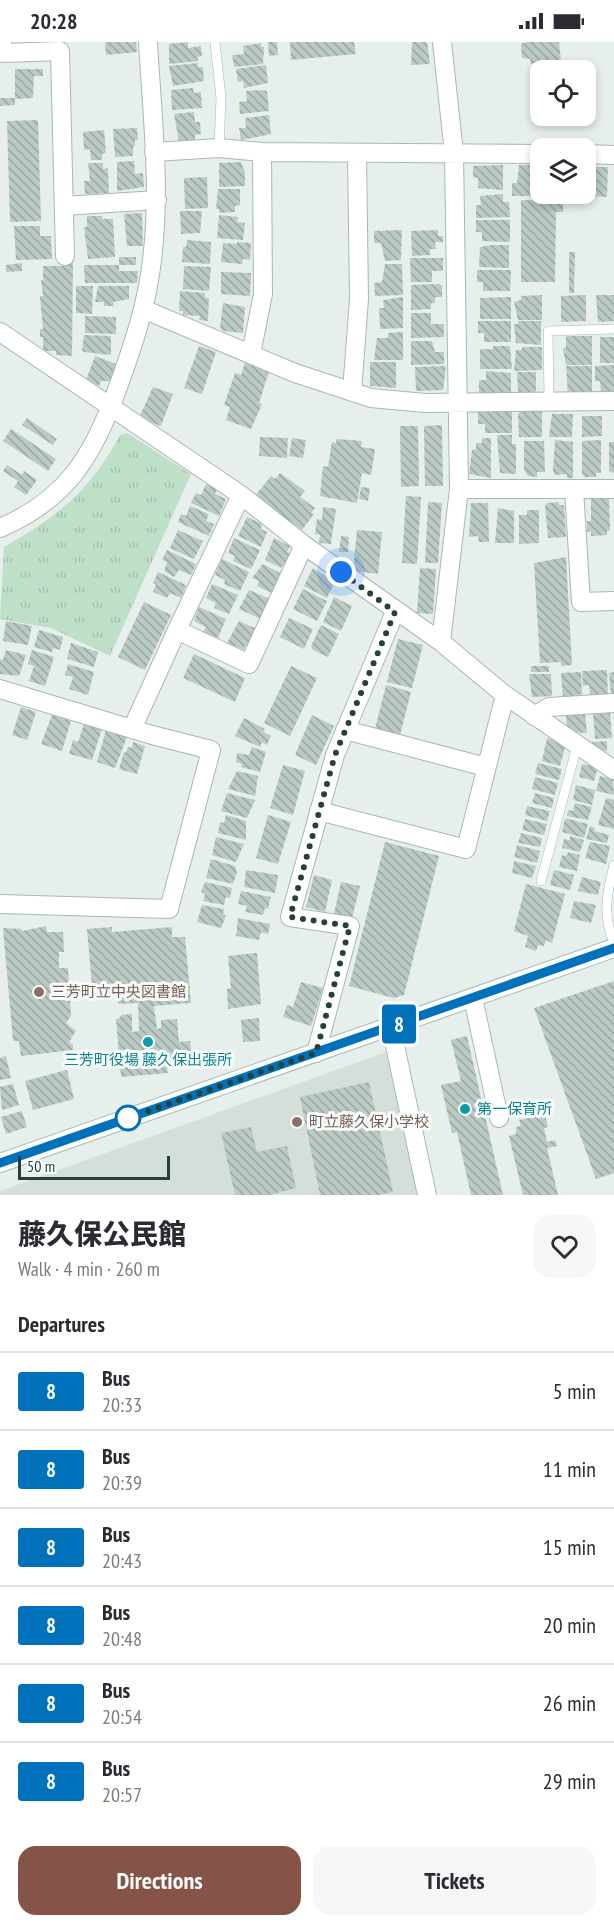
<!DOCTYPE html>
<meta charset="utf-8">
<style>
:root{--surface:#fff;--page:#f7f7f7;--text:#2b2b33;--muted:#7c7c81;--line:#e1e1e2;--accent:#855347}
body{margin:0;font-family:"PT Sans Narrow","Noto Sans JP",sans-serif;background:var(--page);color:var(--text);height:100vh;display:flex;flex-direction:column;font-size:22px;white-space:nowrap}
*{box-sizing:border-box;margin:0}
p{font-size:20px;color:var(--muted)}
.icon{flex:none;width:33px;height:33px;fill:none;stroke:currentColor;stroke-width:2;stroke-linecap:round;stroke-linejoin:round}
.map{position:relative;height:1153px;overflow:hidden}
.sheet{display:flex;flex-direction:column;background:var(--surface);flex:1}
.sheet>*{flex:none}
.badge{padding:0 12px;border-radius:4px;font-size:21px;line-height:39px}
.tools{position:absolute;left:530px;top:18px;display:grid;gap:12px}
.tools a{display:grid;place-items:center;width:66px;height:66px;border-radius:12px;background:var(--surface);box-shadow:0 3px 9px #0003;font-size:30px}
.scale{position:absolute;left:18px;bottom:15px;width:152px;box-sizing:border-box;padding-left:6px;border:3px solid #24423a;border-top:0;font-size:16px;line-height:21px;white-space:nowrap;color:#24423a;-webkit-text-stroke:4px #f7fbf9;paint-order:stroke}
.you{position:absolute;width:30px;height:30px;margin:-15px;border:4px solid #fff;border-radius:50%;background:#1a73e8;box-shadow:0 0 0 9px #1a73e833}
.map>.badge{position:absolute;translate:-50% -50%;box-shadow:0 0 0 3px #fff}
h2{padding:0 18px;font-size:22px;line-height:54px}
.round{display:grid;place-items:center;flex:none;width:63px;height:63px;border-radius:18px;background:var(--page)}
.headline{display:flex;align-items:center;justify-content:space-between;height:102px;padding:0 18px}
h1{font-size:28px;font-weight:800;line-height:45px}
.cta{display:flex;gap:12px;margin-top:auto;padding:12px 18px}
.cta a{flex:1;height:69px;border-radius:18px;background:var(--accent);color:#fff;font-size:24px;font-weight:800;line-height:69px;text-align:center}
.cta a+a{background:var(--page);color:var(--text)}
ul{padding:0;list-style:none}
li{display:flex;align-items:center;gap:18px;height:78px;padding:0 18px;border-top:2px solid var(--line)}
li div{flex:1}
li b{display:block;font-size:22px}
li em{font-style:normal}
li .badge{min-width:66px;font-weight:700;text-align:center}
.status{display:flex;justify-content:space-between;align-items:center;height:42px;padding:0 30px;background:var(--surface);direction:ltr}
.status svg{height:16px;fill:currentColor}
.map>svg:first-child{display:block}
.built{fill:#d4dfda}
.park{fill:url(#park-tufts)}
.building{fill:url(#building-back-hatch)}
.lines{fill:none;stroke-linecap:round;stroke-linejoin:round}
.lane-casing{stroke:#a8b8b2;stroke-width:10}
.street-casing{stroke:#a8b8b2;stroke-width:20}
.secondary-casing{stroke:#a4bbb3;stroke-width:20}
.lane{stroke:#fff;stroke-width:9}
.street{stroke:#fff;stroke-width:18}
.secondary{stroke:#fff;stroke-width:18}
.line-casing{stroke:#fff;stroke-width:14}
.line{stroke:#0072bc;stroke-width:9}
.walk{stroke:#24423a;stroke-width:6;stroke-dasharray:0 10.8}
.education-dot{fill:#8d6e63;stroke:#f7fbf9;stroke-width:2}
.culture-dot{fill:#0f9aa8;stroke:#f7fbf9;stroke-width:2}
.stop-dot{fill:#fff;stroke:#0072bc;stroke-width:3}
.labels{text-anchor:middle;stroke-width:6;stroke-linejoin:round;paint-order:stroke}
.education-label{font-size:15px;fill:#785e54;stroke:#f7fbf9;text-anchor:start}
.culture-label{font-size:15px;fill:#0d838f;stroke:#f7fbf9}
</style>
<div class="status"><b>20:28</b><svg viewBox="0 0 49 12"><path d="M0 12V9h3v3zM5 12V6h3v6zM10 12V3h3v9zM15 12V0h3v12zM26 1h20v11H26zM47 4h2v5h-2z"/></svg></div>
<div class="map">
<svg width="614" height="1153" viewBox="0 0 614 1153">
<defs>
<pattern id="park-tufts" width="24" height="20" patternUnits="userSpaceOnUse" patternTransform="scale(1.5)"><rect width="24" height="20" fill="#bfe0c8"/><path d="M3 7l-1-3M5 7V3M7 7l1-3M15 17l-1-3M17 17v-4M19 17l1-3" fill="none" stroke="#a4c1ad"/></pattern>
<pattern id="building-back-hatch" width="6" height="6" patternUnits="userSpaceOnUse" patternTransform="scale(1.5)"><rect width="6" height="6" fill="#bbcac4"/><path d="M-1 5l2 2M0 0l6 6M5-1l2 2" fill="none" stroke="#98a6a0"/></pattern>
</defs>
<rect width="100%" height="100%" fill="#e6efeb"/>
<path class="built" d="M386,1010L419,1153H0V1149Z"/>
<path class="park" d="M127,391L191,432L110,614L51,586L0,577L4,505C58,474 90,449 120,393Z"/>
<path class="building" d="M105,0H136L137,10L106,13Z
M188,0V6L201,4L202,14L197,15L198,19L169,22V2Z
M268,0H277L278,13L269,14Z
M290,0H354L356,12L291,18Z
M412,0H427L430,22L411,23Z
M527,0H559L561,19L531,22L530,17L522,16L521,2Z
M261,1V5H264L263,22L234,25L232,13L244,12L243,4Z
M198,21V25H203L204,39L173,44L169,24Z
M266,23L268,41L244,46L243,39L238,40L236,27Z
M15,27H43V34H34L33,56L15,57Z
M193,46L194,51L201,50L202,66L172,68L171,48Z
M261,48L267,49L269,69L240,72L239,60L247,59L246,49Z
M0,56H15V63L0,64Z
M194,70L195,80H200L201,92L195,93V98L179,100L174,72Z
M269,73L271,92L241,98L239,86H246L245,76Z
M38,78L41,179L10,180L7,79Z
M137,86L138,98H135V104L133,105V114L115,115L113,87Z
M104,88L106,111L102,112V118H91L90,107L84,108L83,90Z
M134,119L135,132L143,131L144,145L117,149V120Z
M241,120L245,131V144L219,145V121Z
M88,121H103V127L108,126L109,151L85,152L84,139H90Z
M503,123V148L478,146V136L473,135V124Z
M519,123H532V129H539V154H512V141H517Z
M593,125H608L607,155L584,154L586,127Z
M207,135L208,166L185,167L184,136Z
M218,147H240V163L235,164V170L219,171V167H216Z
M503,152V160H509L510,175L476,176V163H481L480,154Z
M521,158L563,159V170H556L555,240H521Z
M180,169H202L200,191L181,192Z
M142,171L143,204H127L124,172Z
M219,173L238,175L237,180L245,181L243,198L217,196Z
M87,174H102V177H113L115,215L88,217L84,185H87Z
M476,178H510V200L482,199V190H476Z
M14,184H40V194H51L52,217L16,218Z
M402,188L401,218L385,219L381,201H374V189Z
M438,188V194H443V200H435L436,207H430V213L412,214L411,189Z
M187,198L211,200L210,222L182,220L183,205H186Z
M237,200L251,201L250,218L243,217L242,222L221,220L223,201L237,202Z
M492,203H509V226L479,225L480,205Z
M569,210H575L574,251H569Z
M119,215H136V223H119Z
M410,216H443V229H432V240H411Z
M65,220H73L72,314L56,313V309H43V295H40V287H43L40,254H43L41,238H43V224H66Z
M22,221V229L6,230V223Z
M385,222H402L403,253L375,254L374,241L382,240Z
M84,223H119V229H138L137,241H85Z
M184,224L211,225L209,249L183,247Z
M477,228H511L510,249H483V240H477Z
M221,230L251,231L250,254L221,252Z
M439,242L442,244V255H435V261H431V267L411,268V243Z
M76,244H93L92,272L76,271Z
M98,244H129V257L113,260L114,264H104V260H95Z
M180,249L205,251V256H209L208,279L199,278L200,274L183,273V269H179Z
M542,253V278H518L514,260L521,258V254Z
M586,253V279L561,280V254Z
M596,253H614V279L598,280Z
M403,255V286L380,287L379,266H384L383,258Z
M511,255V277H480V256Z
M223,261L245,265L243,291L223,289L220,286Z
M411,271H431V282H444V295L411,296Z
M85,274L116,275V292L85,291Z
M478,279H511V300H484V291H478Z
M518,279H541V303L516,301L514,282H518Z
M403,290V318H374L377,296H388V291Z
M84,293L111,294V313L84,310L82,308Z
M566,294H592V323H566L563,306H566Z
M600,295H614V321H600Z
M411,299H432L435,310H444V322L411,323Z
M199,304L216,310L202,352L184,346Z
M493,304H510L512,327H480V307H493Z
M522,305H542V328L514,329L516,308H522Z
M95,314L116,322L110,339H101L99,344L86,338Z
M370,320H396V346L370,344Z
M245,321L269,330L259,361L262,362L251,387L226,378L230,365L224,363L235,331L241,333Z
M614,323V351H601L600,339H595V324Z
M446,324L443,348L416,349L415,325Z
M566,324H592V353H568Z
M486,329L511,331V351H479V338H486Z
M517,330H536V351H518Z
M153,345L173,352L161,384L139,376Z
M499,368L512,370V391H485V382H478V370H499Z
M521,369H542V395H519L518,372Z
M552,372H573L572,395H549Z
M582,374H602V394L582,395Z
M27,376L57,397L53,403L22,383Z
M442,383L443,444H425L424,384Z
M400,384H418L419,444L401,445Z
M11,387L56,417L48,429L3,399Z
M497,393H512V402H516V432L500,431Z
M260,395L288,396L287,416L259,414Z
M292,396L306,398L303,416L289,414Z
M482,396H491V436L469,432L472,408L476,407V401H482Z
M337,397L362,399L361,405L375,407L371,433L362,431L357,461L320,454L323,424L328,425L332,400L336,401Z
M555,398L573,400V436H567V432L555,433L553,429Z
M601,398V431H596V435H585L582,432V399Z
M524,399H544L545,430H537V435L528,434L524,428Z
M609,400H614V431L609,429Z
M7,423L22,433L24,429L37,438L26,453L14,445L18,439L3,429Z
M280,431L305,449L300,455L315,466L311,471L314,472L302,488L255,454L271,434L275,437Z
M206,442L217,448L215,452L226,457L219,474L191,461L196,451L201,453Z
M361,445L370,446L368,459L359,457Z
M406,454L421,455L417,522L402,521Z
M609,456L610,489H607V493L591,494V489L587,490V479H591V457Z
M428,460L442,461L438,521H425Z
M559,460V463H564L566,495L548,496L545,464L547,461Z
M471,461H488L489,500H479L478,494L469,495Z
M190,464L209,472L206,479L214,482L209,494L178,480L181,472L186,474Z
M323,465L336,467L331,502L319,501L320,493L315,492L317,477L322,478Z
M498,466L514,469V501H495Z
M527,468H539V501L519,502V473H527Z
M247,475L262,482L261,487L267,490L261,505L238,494Z
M178,488L203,499L194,517L170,506Z
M357,488L382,490L378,532L353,529Z
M341,494L349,495L348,510H339Z
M234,496L260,508L251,527L233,519L235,514L228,511Z
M274,496L290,504L287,510L291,512L281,526L265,518Z
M167,508L196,522L191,533L179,528L174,535L164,529L167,520L162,518Z
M566,515L572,623L561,624V620L540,621L534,521Z
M222,517L249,530L240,549L224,542L225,538L215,533Z
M263,522L282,532L274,552L257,544L259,539L252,536Z
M313,526L335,540L327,556L304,544Z
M420,526L436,527L433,572L417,571Z
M158,530L186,543L181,556L170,551L167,556L153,550L156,542L153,541Z
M212,542L238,553L229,572L214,566L216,561L206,556Z
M303,547L327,559L317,579L293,567Z
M249,548L270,557L261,577L239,567Z
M334,555L352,564L341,589L323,580Z
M144,560L171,573L145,628L118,615Z
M199,565L226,577L218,596L203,590L206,585L194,579Z
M289,576L313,587L304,607L280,595Z
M6,579L32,584L28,603L3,599Z
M239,579L257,587L249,605L245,604L244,608L227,601Z
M321,583L339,592L328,615L313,608L311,604Z
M39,588L63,595L60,608L53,606L52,610L34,605Z
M398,597L423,603L412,646L387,640Z
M71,601L98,610L94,625L67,617Z
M6,608L26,613L19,634L0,632V617L3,618Z
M32,608L54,615L45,644L29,639L34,624L28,622Z
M194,612L245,636L235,660L183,636Z
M68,622L94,630L88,653L69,647L73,635L65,633Z
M291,624L317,636L290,694L264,681Z
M531,624H549V630H531Z
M607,628L608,653L590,654L589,643L583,644L582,629Z
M581,630L582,652L563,656L561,631Z
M614,630V653H611L609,631Z
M529,632H551L552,654L532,655Z
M386,643L411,650L400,693L375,687Z
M21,665L36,670L27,698L12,693Z
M585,671L587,691L567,690L566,672Z
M610,671L612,696L595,697L593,672Z
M52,673L71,679L62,709L41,702Z
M312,673L334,684L316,723L295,713Z
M244,676L265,687L263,690L271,694L267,703L262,700L260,705L235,694Z
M84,682L102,687L92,718L69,712L73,698L78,700Z
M106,688L127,695L115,726L97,720Z
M547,696L560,699L559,703L565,705L560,724L542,719Z
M607,699V709L592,707V700Z
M133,700L145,704L137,732L119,727L124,710L126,711L128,705L132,706Z
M252,705L266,710L260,730L241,725L242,722L236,720L237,711L249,713Z
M538,721L562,727L559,738L535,732Z
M582,722L598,725L594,739L579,735Z
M283,723L305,729L293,773L270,766Z
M237,729L258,734L255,754L228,747Z
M600,734L613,737L614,753L596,749Z
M535,735L558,741L555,753L532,747Z
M576,743L595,748L592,763L573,758Z
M227,751L255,758L247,776L221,769Z
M535,751L554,756L552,766L532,761Z
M606,756L614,758V787L598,783Z
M575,761L592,765L588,778L567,774L568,768L573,769Z
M527,764L550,769L547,779L525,773Z
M226,773L246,779V798L218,791L220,780L224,781Z
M268,773L291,780L278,822L256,816Z
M565,776L588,782L584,796L562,790Z
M525,777L547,782L544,793L522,788Z
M590,784L595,786L594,789L609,793L607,801L586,797Z
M521,791L542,796L540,805L518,801Z
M570,794L584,798L580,810L562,806L564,797L570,798Z
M216,795L244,802L236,820L212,813Z
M385,800L439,814L404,953L394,956L349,944Z
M590,800L610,804L606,822L585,816Z
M517,803L540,809L537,821L514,815Z
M568,810L580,813L577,829L559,825L562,813L566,814Z
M211,817L235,824L237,830L233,842L206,836Z
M514,819L536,824L532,836L512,831Z
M246,828L278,833L275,851L244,845Z
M554,828L574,833L570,848L550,843Z
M314,833L332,838L325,870L306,865Z
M582,835L601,840L598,853L578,849Z
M205,840L232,846L230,856L226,855L224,863L203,859L205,852L201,850Z
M341,840L360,844L352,876L334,872Z
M526,842L565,852L552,901L546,898L544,904L538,903L536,909L525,905L528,894L514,889Z
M241,849L271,855L268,867L265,866L263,873L245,870L247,864L238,862Z
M574,859L596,863L591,881L570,876Z
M202,863L224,867L223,872L226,874L221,886L197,880Z
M238,876L270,882L268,892L261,890L259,898L236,894Z
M46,884L47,890H63L64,910H59V926H68L71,974L66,981L76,989L69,1000L73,1003V1008L21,1014L19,999H13L3,886L21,887L22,889Z
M112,885V890L172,885V895H185L191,961L154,964L157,987L161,986V978L177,977L179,1000L190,999L193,1024L167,1026L168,1031L121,1035L116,977L120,976L121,973L132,972V990L139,989L138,961L118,962L116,941L92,944L87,887Z
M257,911L261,962L228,967L227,947L231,946L228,914Z
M614,939V1131L596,1137L534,966Z
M301,940L323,946L311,984L283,975L287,963L293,965Z
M259,976L260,999L243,1000L241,978Z
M467,994L503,1153H471L457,1090L452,1091L441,1043L461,1039L451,998Z
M6,1014L11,1036L0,1038V1016Z
M67,1028L74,1057L33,1068L25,1039Z
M369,1040L393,1150L379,1153H320L300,1055Z
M13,1042L19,1063L2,1068L0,1045Z
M22,1069L27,1085L6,1092L1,1075Z
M545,1072L548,1085L544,1086L547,1100L555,1098L557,1104L547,1106L558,1153H523L509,1094L516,1092V1085L521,1084L519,1078Z
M251,1085L257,1110L287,1104L296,1146L270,1153H235L221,1091Z"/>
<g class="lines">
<defs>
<path id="lane" d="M215,0L221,56L219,106
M549,360L548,289L614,287
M614,823C607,851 602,873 614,900
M541,839L577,704"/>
<path id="street" d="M2,0L3,11L60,9L65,214
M154,110L219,106L262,110L540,112
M585,112L614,113
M64,164L157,158
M143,267L295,331L371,356L425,361L614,359
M0,290L241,453L304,503L441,600L505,653L614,728
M251,312L263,252L262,110
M352,350L359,257L357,112
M459,447H614
M574,447L581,560L614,559
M241,453L177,588L249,622L304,503
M0,486C68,457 94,412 118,345C133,304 147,262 152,218C161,146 152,72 148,0
M441,600L459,447L454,111L442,0
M0,647L152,693L211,708L169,867L0,862
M534,674L549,665L614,661
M132,687L177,588
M345,688L486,725
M319,769L466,807L505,653
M473,956L499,1076
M391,985L427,1153
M316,1011L350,884L290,875L335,713L395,570"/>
<path id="secondary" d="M0,1121L614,906"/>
</defs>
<use href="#lane" class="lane-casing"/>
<use href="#street" class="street-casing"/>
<use href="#secondary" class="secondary-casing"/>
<use href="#lane" class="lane"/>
<use href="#street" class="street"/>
<use href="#secondary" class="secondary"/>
</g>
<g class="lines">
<defs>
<path id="line" d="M0,1121L614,906"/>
</defs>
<use href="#line" class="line-casing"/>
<use href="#line" class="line"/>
<path class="walk" d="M128,1076L316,1011L350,884L290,875L335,713L395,570L341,530"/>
</g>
<g class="education-dot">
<circle cx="39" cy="950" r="6"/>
<circle cx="297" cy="1080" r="6"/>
</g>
<g class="culture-dot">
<circle cx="148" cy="1000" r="6"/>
<circle cx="465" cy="1067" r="6"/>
</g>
<circle class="stop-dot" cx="128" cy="1076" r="12"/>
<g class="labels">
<g class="education-label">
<text x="51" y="955">三芳町立中央図書館</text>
<text x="309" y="1085">町立藤久保小学校</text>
</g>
<g class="culture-label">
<text x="148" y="1023">三芳町役場 藤久保出張所</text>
<text x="477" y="1072" text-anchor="start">第一保育所</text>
</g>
</g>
</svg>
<div class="tools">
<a><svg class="icon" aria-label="locate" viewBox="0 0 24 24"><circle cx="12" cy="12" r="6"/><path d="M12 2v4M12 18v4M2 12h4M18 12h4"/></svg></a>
<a><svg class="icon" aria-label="layers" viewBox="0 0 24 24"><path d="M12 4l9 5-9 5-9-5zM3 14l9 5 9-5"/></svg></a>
</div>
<div class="scale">50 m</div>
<div class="you" style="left:341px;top:530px"></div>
<b class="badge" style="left:399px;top:982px;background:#0072bc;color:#fff">8</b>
</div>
<section class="sheet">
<div class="headline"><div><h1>藤久保公民館</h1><p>Walk · 4 min · 260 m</p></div><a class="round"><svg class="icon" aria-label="heart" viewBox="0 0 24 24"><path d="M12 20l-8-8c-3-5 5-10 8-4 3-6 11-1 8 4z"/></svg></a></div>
<h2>Departures</h2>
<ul>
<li><span class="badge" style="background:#0072bc;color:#fff">8</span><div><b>Bus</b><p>20:33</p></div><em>5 min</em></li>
<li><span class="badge" style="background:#0072bc;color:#fff">8</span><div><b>Bus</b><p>20:39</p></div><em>11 min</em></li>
<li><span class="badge" style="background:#0072bc;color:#fff">8</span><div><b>Bus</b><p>20:43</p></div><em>15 min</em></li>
<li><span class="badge" style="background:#0072bc;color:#fff">8</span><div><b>Bus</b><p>20:48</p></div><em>20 min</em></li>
<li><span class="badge" style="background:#0072bc;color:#fff">8</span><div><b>Bus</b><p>20:54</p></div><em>26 min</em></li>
<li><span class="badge" style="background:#0072bc;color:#fff">8</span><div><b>Bus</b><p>20:57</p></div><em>29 min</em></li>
</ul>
<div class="cta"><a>Directions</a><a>Tickets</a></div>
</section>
